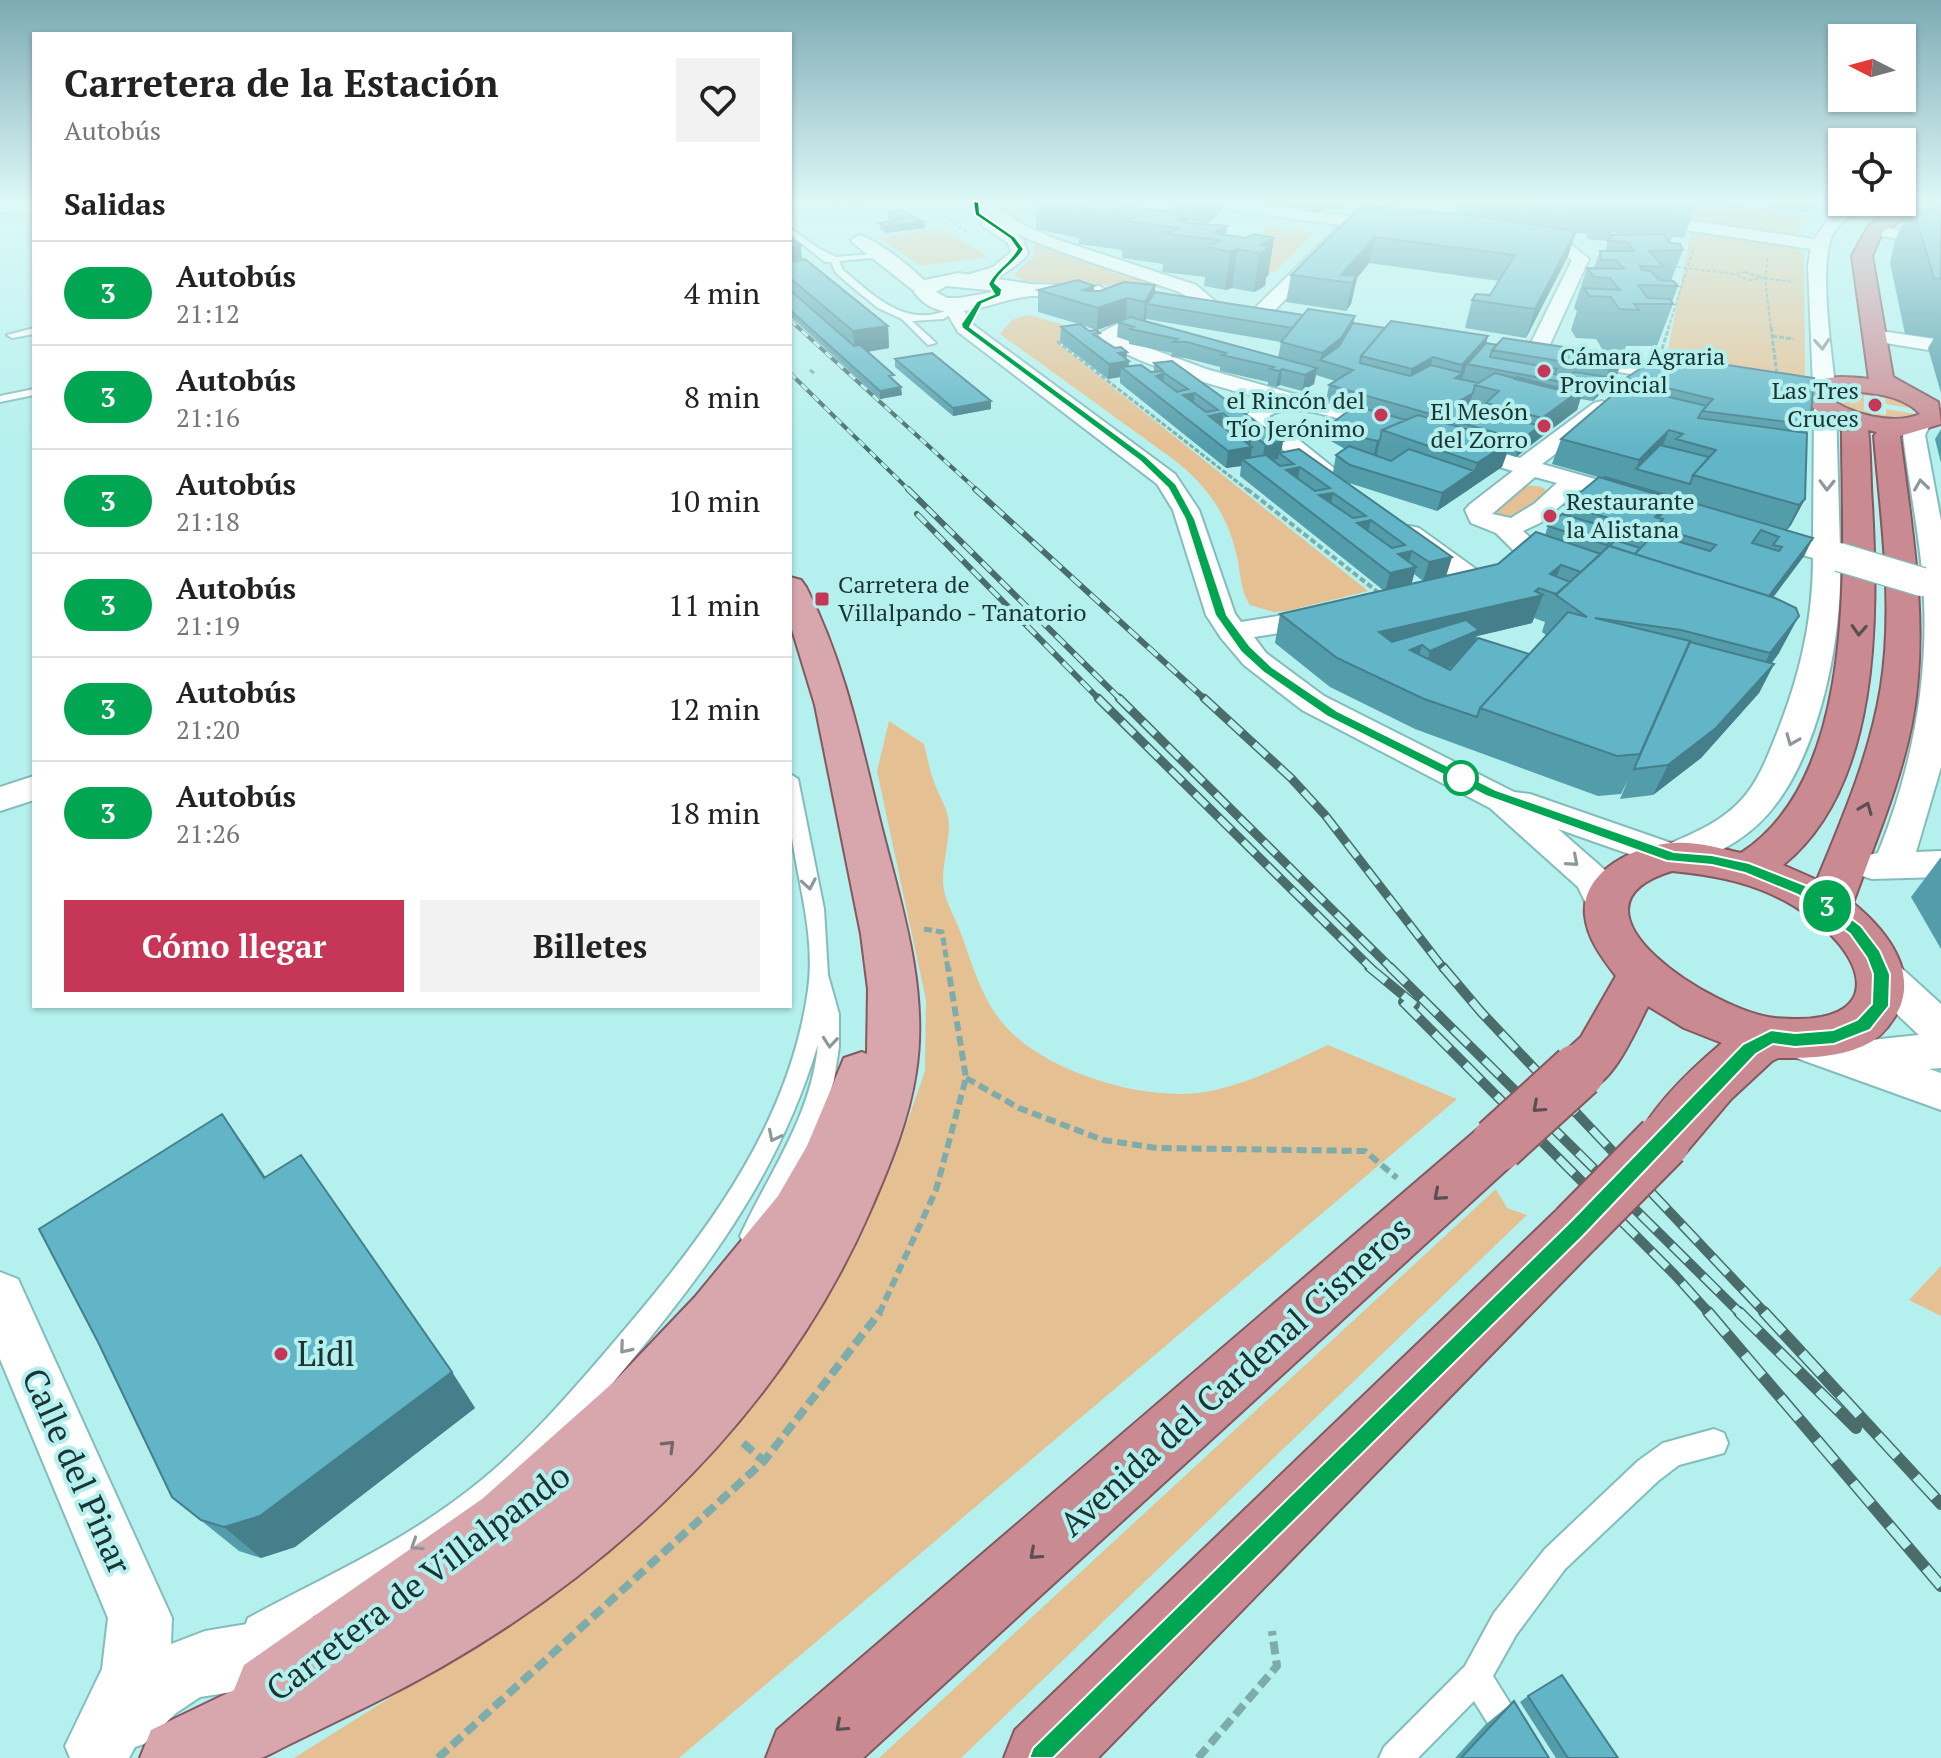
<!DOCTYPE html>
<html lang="es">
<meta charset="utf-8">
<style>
:root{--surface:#fff;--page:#f2f2f2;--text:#222;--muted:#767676;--line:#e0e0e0;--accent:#c63757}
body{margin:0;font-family:"PT Serif",serif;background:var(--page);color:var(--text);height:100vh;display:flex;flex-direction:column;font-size:30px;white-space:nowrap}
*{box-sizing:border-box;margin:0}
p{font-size:26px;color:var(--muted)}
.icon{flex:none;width:44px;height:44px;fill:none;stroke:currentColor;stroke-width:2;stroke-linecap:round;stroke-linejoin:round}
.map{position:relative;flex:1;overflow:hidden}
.sheet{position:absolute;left:32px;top:32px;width:760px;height:976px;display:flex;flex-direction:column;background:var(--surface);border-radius:0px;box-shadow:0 2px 6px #0004}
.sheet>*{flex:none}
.badge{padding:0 16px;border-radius:26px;font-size:28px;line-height:52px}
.needle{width:52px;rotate:276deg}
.buttons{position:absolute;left:1828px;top:24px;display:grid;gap:16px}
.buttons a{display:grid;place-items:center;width:88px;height:88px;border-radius:0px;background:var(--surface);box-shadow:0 2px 6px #0004;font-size:40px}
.map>.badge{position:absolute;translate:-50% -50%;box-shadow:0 0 0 4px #fff}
h2{padding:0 32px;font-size:30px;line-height:72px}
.round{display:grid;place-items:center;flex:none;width:84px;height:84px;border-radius:0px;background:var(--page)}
.head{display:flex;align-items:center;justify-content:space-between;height:136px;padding:0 32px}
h1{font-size:38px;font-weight:700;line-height:60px}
.action{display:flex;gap:16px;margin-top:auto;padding:16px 32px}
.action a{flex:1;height:92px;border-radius:0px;background:var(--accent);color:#fff;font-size:32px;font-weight:700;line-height:92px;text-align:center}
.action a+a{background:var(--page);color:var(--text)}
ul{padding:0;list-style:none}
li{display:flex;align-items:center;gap:24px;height:104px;padding:0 32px;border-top:2px solid var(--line)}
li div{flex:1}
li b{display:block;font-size:30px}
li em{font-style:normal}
li .badge{min-width:88px;font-weight:700;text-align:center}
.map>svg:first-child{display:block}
.green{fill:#e5c092}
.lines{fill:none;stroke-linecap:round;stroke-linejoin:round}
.service-casing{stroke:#83bdbb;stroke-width:4}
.minor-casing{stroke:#83bdbb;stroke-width:4}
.tertiary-casing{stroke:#83bdbb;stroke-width:4}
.primary-casing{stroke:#84585e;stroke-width:4}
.trunk-casing{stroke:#84585e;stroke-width:4}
.path-far5{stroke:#7dacaa;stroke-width:2;stroke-dasharray:4 2;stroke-linecap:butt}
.path-far4{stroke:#7dacaa;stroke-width:3;stroke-dasharray:5 2;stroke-linecap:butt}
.path-far3{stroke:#7dacaa;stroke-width:4;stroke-dasharray:6 3;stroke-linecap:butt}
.path-far2{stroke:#7dacaa;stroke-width:5;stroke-dasharray:8 4;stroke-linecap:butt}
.path-far1{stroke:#7dacaa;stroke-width:6;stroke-dasharray:10 5;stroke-linecap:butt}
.path{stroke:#7dacaa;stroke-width:8;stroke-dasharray:13 6;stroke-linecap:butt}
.service{fill:#fff;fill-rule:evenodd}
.minor{fill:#fff;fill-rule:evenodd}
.tertiary{fill:#fff;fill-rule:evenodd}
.primary{fill:#d7a7ad;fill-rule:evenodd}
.trunk{fill:#ca8a92;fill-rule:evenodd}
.rail-far4-casing{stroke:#4a6d6b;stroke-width:4}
.rail-far3-casing{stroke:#4a6d6b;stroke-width:6}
.rail-far2-casing{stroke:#4a6d6b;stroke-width:9}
.rail-far1-casing{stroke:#4a6d6b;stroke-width:10}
.rail-casing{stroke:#4a6d6b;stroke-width:12}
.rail-far4{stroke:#b4f0ed;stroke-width:3;stroke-dasharray:8;stroke-linecap:butt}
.rail-far3{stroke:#b4f0ed;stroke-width:4;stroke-dasharray:13;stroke-linecap:butt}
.rail-far2{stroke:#b4f0ed;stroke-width:6;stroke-dasharray:17;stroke-linecap:butt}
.rail-far1{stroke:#b4f0ed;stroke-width:7;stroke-dasharray:22;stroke-linecap:butt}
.rail{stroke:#b4f0ed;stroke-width:9;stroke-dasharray:28;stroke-linecap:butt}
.minor-bridge-casing{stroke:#83bdbb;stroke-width:31;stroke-linecap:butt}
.trunk-bridge-casing{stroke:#84585e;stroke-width:58;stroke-linecap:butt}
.minor-bridge{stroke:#fff;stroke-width:28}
.trunk-bridge{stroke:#ca8a92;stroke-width:54}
.wall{fill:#539caa;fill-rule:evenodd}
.shaded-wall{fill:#447f8b}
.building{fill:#61b5c6;stroke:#447f8b;stroke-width:2;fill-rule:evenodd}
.oneway{stroke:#8d9998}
.oneway2{stroke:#585154}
.oneway3{stroke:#706769}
.line{fill:#00a651;stroke:#fff;stroke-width:2}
.poi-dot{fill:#c63757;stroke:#b4f0ed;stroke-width:3}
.stop-dot{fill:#fff;stroke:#00a651;stroke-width:4}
.labels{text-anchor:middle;stroke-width:8;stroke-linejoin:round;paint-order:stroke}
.far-poi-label{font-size:24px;fill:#1b3332;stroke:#b4f0ed;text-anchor:start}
.near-poi-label{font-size:34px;fill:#1b3332;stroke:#b4f0ed;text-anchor:start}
.near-street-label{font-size:34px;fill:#1b3332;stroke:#b4f0ed}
</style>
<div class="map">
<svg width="1941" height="1758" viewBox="0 0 1941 1758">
<rect width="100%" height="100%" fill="#b4f0ed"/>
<path class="green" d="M1693,202H1723L1808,216L1796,236L1681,220Z
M1128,226L1206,237L1262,239L1266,226L1314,233L1274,273Z
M1007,227L1066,249L1058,253L1130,278H1142L1176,289L1023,281L1014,274L1034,256V244Z
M941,228L988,257L921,266L879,238Z
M1691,231L1793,245L1804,253L1805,375L1782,378L1666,360Z
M1029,315L1088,332L1082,337L1056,342L1368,591L1287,611L1274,612L1250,605C1240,592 1241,573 1237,557C1228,515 1207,485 1173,459L1000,334L1012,320Z
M1864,390L1903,400L1916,409L1886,404L1885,398L1864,395V411L1886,415V409L1916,414C1894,428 1851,415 1832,400L1831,396L1838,392Z
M1523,485L1542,487L1550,494L1519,520L1489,515Z
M889,721L924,744C927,755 929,768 933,779C938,795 948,807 949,825C949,846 940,871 944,891C947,904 955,918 960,931C973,965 981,1000 1007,1028C1050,1075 1154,1105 1215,1090C1255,1081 1291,1062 1328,1045L1457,1099L679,1758H294L522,1615L791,1347L859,1240L895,1157L925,1071L926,1000L877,771Z
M1496,1189L1507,1208L1527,1215L961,1758H879Z
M1941,1266V1316L1909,1300Z"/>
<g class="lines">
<defs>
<path id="service" d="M790,228L818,248L836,257L884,253L881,257L839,261L843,270C876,298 909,331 954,307L958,310L943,319L912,321L936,343L928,345L902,319L878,308L857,291L836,273L831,262H825L790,234Z
M34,328V334L12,338L7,335Z
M34,389V395L0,402V396Z
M790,774L798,779L824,909L828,975L839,1014V1047L834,1080L824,1112L760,1244L752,1247L744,1244L740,1236C769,1173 812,1115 818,1044C781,1168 713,1262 631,1361C578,1425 523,1487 455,1536C397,1577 331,1605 270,1640L259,1644L248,1640L244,1629L248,1618C318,1580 389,1549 453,1502C512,1460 561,1404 608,1349C698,1244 788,1132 808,990C816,932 796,879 790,822C788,807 790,790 790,774Z
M1714,1429L1724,1433L1728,1443L1724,1453L1679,1465L1658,1481L1565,1569L1516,1635L1493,1676L1544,1758H1509L1474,1701L1418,1758H1379L1384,1747L1465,1666L1494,1613L1545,1549L1638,1461L1663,1443Z"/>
<path id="minor" d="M972,202H988L1024,225L1053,238L1196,285L1215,301L1212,305C1198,309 1188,294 1174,290C1120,272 1067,256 1015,233L1023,240L1028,253L1026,257C1010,271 987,288 964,284L961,280L964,276L993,267L1011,252L1008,243L982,226V220L990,219Z
M1196,202H1239L1354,217L1397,202H1422L1374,220L1401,224V230L1359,227L1354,229L1271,314L1264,316L1255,310L1257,306L1340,225L1203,206Z
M1851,202H1870C1860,212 1845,217 1836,229C1816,255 1832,352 1835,386L1824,392L1813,386L1808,265L1811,249L1639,223L1631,218L1639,213L1814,239L1831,216Z
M1874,225L1941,238V248L1868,233L1866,230Z
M859,235C880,241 919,273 933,290L930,294H918L853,243L851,240Z
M1520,238L1573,246L1589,259L1546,353L1536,359L1526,353L1572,260L1562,254L1514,246V240Z
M944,297L961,306L972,324L1175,474L1199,510L1235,614L1241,622L1327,608L1337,611L1342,617L1337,623L1327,626L1254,637L1266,653L1324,696L1514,792L1530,794L1671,843C1697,832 1724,820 1743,798C1758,781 1767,758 1775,738C1799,679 1813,622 1813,558L1750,540L1746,534L1750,528L1759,526L1813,541L1814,408L1825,401L1833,403L1836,408L1840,549L1849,551L1853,557L1849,563L1840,565C1842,640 1819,757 1767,815C1743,842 1707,860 1672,869L1558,829L1606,871L1628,910L1622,920L1608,924L1594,920L1578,887L1490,808L1302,710L1244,665L1221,638L1206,615L1173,510L1157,484L958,332L947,313L935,303Z
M1125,320L1173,330L1176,334L1166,340L1127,332L1120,336L1122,338L1206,369L1400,424L1403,429L1400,434L1392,436C1361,428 1296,397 1269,416L1350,481L1347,486H1329L1248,422L1245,417L1257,404L1267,400C1230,389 1118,362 1098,334Z
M1874,330L1941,340V352L1867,340L1864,336L1867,332Z
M1602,401L1613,408L1610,413L1542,464L1648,494L1652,499L1648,504L1639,507L1579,490L1540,523L1523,531L1532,539L1579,557L1583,563L1579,569H1559L1514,551L1496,533L1471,523L1465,510L1469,505L1513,471L1447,452L1443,447L1447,442L1455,440L1520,458L1594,403ZM1535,477L1557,483L1534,504L1511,518L1492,514Z
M1919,418L1927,420L1930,425L1925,435L1941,521V767L1916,852L1941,851V877L1872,879L1859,875L1853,866L1859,857L1878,853C1913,767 1930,674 1923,582C1919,532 1909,484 1903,435L1911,420Z
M1410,526L1419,528L1487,577L1491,583L1487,589L1446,598L1436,596L1432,590L1436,584L1455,580L1401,540L1397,534L1401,528Z
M34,776V800L0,811V787Z
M1881,959L1896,963L1941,1004V1068L1929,1069L1941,1073V1110L1780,1052L1773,1040L1780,1028L1795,1023L1852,1042L1919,1035L1866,985L1860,974L1866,963Z
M0,1272L18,1279L162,1596L172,1618L171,1644L205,1631L306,1614L329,1623L338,1646L329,1669L284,1684L200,1697L176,1713L144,1744L135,1747L129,1758H70L65,1746L102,1669L108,1618L0,1359Z"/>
<path id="tertiary" d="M0,202L34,204V214L0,212Z
M958,273L1031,284L1099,286L1109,292C1099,305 1049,295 1031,296C993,299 943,332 914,292L925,280ZM946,286L999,291L959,298H947L936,292Z
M1563,350L1701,371L1710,373L1713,378L1710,383L1701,385L1555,362L1551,357L1555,352Z"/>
<path id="primary" d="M790,577L801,580L806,587C845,663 861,744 881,825C901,904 929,989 916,1072C909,1120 890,1165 871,1209C775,1431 584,1600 370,1705C343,1718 317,1731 290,1744C281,1748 270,1755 261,1758C251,1758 238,1758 229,1758C199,1758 169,1758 140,1758L151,1730L234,1690L244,1665L482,1499L616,1380L695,1297L778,1196L807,1146L844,1058L862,1052L867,1054L868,989L861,934L815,705L790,623Z"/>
<path id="trunk" d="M1904,202H1926L1882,233L1872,256L1893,377L1938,402L1941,424L1900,436C1912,531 1930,628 1912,723C1900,785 1874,844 1853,903C1887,931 1922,975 1894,1018C1886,1031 1877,1040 1863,1046C1836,1058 1806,1058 1778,1058L1772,1061L1731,1099L1682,1157L1663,1164L1644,1157L1636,1141C1654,1104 1690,1070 1722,1043L1684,1028L1648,1006C1635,1031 1611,1092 1578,1092C1573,1092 1565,1087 1560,1086L1552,1071L1560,1056L1581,1037L1616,976C1602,958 1587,938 1585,915C1581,871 1636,845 1673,843C1694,841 1720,848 1741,853C1861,775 1842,555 1842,431C1832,415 1812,412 1801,396C1816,373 1843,376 1869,379L1852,256L1869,225ZM1838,391C1865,392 1901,393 1920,414C1893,426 1848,414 1827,396ZM1868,430L1877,432L1874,436C1881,519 1894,604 1881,687C1870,755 1843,817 1817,880L1783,865C1881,786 1878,617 1872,504C1870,479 1871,454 1868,430ZM1672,871C1715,875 1756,883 1794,906C1869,951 1893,1029 1775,1018C1717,1013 1549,908 1672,871Z
M1498,1121L1517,1128L1525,1144L1517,1160L863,1758H766L777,1730L1479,1128Z
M1576,1203L1596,1211L1605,1229L1596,1247L1098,1758H1004L1015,1730L1556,1211Z"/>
</defs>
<use href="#service" class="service-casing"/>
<use href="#minor" class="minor-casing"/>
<use href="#tertiary" class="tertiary-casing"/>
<use href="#primary" class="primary-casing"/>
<use href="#trunk" class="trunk-casing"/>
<path class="path-far5" d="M957,203L945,208C947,220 959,227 969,233
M795,211L891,202
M1768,258L1765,278L1771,329
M1671,266L1734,274
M1745,272L1763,278L1749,280L1733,274Z
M1764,278L1793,282
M1668,329L1694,248"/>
<path class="path-far4" d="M1771,327L1777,375
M1772,336L1794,339
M1066,340L1058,342L1249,491
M1662,349L1669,327
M810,370L815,374"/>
<path class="path-far3" d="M1247,489L1379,593"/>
<path class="path-far2" d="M924,929L942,932L948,969"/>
<path class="path-far1" d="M966,1078L1019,1108L1103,1140L1157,1148L1365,1151L1397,1178
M879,1314L936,1190L966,1078L948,967"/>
<path class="path" d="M743,1443L764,1461
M438,1758L764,1461L880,1312
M1198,1758L1277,1666L1272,1631"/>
<use href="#service" class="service"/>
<use href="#minor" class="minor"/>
<use href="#tertiary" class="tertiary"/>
<use href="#primary" class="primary"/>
<use href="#trunk" class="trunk"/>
<defs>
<path id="rail-far4" d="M790,320L978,491
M790,373L910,491"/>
<path id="rail-far3" d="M908,489L1121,700
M975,489L1206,700
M917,514L1100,700"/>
<path id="rail-far2" d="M1098,698L1372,969
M1119,698L1392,969
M1204,698L1291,778L1325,815L1444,969"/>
<path id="rail-far1" d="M1369,967L1415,1005
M1390,967L1741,1314
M1443,967L1481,1012L1766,1314
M1403,1002L1675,1275L1710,1314"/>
<path id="rail" d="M1708,1312L1941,1586
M1739,1312L1856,1428
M1764,1312L1941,1504"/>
</defs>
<use href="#rail-far4" class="rail-far4-casing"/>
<use href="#rail-far3" class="rail-far3-casing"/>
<use href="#rail-far2" class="rail-far2-casing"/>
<use href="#rail-far1" class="rail-far1-casing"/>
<use href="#rail" class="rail-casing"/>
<use href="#rail-far4" class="rail-far4"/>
<use href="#rail-far3" class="rail-far3"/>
<use href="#rail-far2" class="rail-far2"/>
<use href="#rail-far1" class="rail-far1"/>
<use href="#rail" class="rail"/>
<defs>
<path id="minor-bridge" d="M1839,557L1922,582"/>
<path id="trunk-bridge" d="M1498,1144L1578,1071
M1576,1229L1663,1141"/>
</defs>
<use href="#minor-bridge" class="minor-bridge-casing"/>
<use href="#trunk-bridge" class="trunk-bridge-casing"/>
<use href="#minor-bridge" class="minor-bridge"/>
<use href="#trunk-bridge" class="trunk-bridge"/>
</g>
<path class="wall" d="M1037,202H1140V208L1170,211L1171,202H1222L1221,212L1207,223L1187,220V222L1227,226L1226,235L1246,238H1274L1268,276L1266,277L1265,286L1254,292L1232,288L1225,290L1204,286L1205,277L1162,272L1163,264L1122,258V250L1079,244V238L1036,229Z
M1281,202H1346V204L1340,209L1325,207L1318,213L1299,210L1300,208L1281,205Z
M1457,202H1697L1684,238L1672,237L1670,243L1683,250L1671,281L1678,286L1672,302L1673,304L1657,346H1626L1624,353L1604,352L1596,339L1576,338L1571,330L1577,311L1574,308L1587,268H1594L1600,251H1605L1608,241L1586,239L1588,234L1576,233L1568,256L1526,338L1465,328L1472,300L1490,295L1499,281L1369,263L1357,278L1351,304L1346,311L1286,302L1291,275L1362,205L1454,214ZM1612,232L1623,235L1609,240Z
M1770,202H1821L1804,213L1768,208Z
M1913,202H1941V393L1928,348L1934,338L1905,334L1890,263L1895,240Z
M888,212L924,222L925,228L885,233L880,229L879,223L894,221L888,218Z
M790,262L888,326L889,348L867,352L894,381L902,395L880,399L790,316Z
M1155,285V292L1303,315L1355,316L1353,323L1385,328L1488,336L1486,343L1497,345L1624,356L1615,379L1593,401L1580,399L1577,410L1516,457L1507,454L1502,467L1437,511L1346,482L1333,472L1336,455L1345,449L1329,440L1332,423L1352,409L1326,401L1329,385L1335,381L1316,375L1314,384L1302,391L1280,385L1276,387L1268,385V382L1220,371V367L1185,358L1171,357L1172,353L1129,344V341L1117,337L1118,322L1125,320L1097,330L1081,325L1115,348L1127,352L1126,359L1129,361L1128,366L1154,372V363L1283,441L1281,452L1452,557L1446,576L1498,564L1545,535L1548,526L1562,514L1565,505L1598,477L1552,464L1561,439L1623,386L1626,378L1661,355L1810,425L1807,433L1805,499L1791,525L1787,530L1813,538L1804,556L1773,597L1779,653L1772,663L1774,664L1759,693L1701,758L1653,795L1620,799L1628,780L1621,794L1598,796L1415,729L1330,687L1275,643L1280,614L1383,590L1240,476L1241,466L1226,468L1120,383V377L1108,379L1060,342L1061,327L1079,324L1038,312V290L1094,286V291ZM1146,319L1281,342L1278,358L1145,321ZM1414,574L1423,581L1411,584ZM1534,618L1545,622L1542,632L1546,635L1529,654L1474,642L1477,636L1532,623Z
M895,359L991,409L953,416L895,367Z
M1941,429V463L1935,439Z
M1941,857V949L1911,897Z
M250,1154L265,1177L452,1372L475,1408L295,1547L261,1558L239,1551L172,1497Z
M1528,1696L1618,1758H1556L1520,1702Z
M1514,1701L1549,1758H1455L1485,1725Z"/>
<path class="shaded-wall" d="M1136,202H1140L1138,223L1139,215L1126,207Z
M1212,202H1222L1221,212L1207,223L1210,204Z
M1320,202H1326L1325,207L1318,213Z
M1342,202H1346V204L1340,209Z
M1561,202H1563L1551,237Z
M1809,202H1821L1804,213Z
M1188,213L1185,236L1179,228L1177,218Z
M924,222L925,228L885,233V226Z
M1227,226L1224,250L1220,240L1213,233Z
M1576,231L1568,256L1526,338L1535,309Z
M1375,237L1369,263L1357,278L1351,304L1346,311L1352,283L1341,275Z
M1274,238L1268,276L1266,277L1265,286L1254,292L1260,245Z
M801,246L802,259L790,261V248Z
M1237,249L1232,288L1225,290L1230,252Z
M1155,285L1154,305L1147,304L1146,319L1143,323L1145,302Z
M1094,286L1093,306L1083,290Z
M1127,298L1126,319L1097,330L1098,308Z
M1355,316L1350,338L1320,360L1322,353Z
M888,326L889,348L855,354L853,331Z
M1488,336L1482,358L1467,364L1462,379L1455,378L1460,375L1462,365Z
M1127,352L1126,361H1129L1128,372L1121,368L1120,377L1108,379L1109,364L1118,353Z
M1624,356L1615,379L1593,401L1599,385L1606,377L1609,369Z
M1433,357L1427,381L1406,392L1412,369Z
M1317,368L1314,384L1302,391L1305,375Z
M1282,369L1280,385L1276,387L1279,371Z
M1164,373L1163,389L1156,376Z
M901,387L902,395L880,399V391Z
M1195,393L1193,409L1183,395Z
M1473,393L1468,409L1456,403Z
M1575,394H1582L1577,410L1534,442L1542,418Z
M991,401V409L953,416V408Z
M1223,413L1221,430L1209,416Z
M1540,426L1534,442L1516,457L1521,440Z
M1669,430L1659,455L1636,469L1639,460Z
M1252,435L1250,448L1252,447L1250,464L1242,459L1241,466L1226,468L1228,451L1240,438Z
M1380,440L1377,455L1378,456L1373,458L1377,441Z
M1283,441L1281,454L1279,453L1278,459L1262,461L1265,444Z
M1510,442L1502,467L1437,511L1442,493L1474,471L1477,463Z
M1300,467L1297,485L1286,470Z
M1333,493L1330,510L1319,495Z
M1672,499L1652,546L1644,549L1652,531L1655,517Z
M1805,499L1791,525L1786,531L1799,505Z
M1371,520L1366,538L1357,523Z
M1813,538L1804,556L1760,615L1769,596Z
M1412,551L1407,569L1398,554Z
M1452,557L1446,576L1423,581L1429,562Z
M1561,565L1551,592L1550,574Z
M1416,567L1411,586L1385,592L1390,573Z
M1539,588L1536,596L1543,595L1532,623L1477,636L1469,658L1421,680L1430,651L1422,645L1414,674L1371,661L1379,632L1535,591Z
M1799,616L1779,653L1750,691L1770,653Z
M1774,664L1759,693L1701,758L1653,795L1668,765Z
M222,1114L250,1154L292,1217L264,1178Z
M452,1372L475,1408L295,1547L261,1558L224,1527Z"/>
<path class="building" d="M1081,202H1136L1126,207L1188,213L1177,218L1181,222L1227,226L1213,233L1246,238L1254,234L1274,238L1260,245L1271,247L1260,253L1237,249L1230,252L1209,247L1220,240L1166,234L1179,228L1125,221L1139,215L1081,208L1088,203Z
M1598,202H1622L1620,205Z
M1653,202H1684L1683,208Z
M1917,202H1941V279L1934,278L1915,213Z
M1362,205L1468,215L1576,231L1535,309L1472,300L1476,294L1490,295L1515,255L1375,237L1341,275L1357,276L1352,283L1291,275Z
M901,210L924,222L885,226L879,223L905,219L888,212Z
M1663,234L1670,243L1680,244L1683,250L1649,251L1664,267L1640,266L1642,270L1651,271L1659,280L1673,281L1678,286L1638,285L1648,298L1670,299L1673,304H1634L1639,310L1619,309L1611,297L1589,296L1584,288L1620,290L1610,278L1594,277L1587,268L1624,269L1616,260H1601L1600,251H1634L1627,242L1608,241L1611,235Z
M790,239H792L801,246L790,248Z
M805,259L888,326L853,331L790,278V262Z
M1078,280L1094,286L1083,290L1089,291H1100L1124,282L1155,285L1145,302L1127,298L1098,308L1038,290Z
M790,290L854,346L860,345L894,375L889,376L901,387L880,391L790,310Z
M1155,292L1303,315L1292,328L1147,304Z
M1308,309L1355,316L1341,338L1322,353L1281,342Z
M1130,317L1317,368L1305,375L1282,369L1279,371L1270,369L1274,367L1222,355L1226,353L1187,342H1173L1178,339L1130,329L1134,327L1118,322Z
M1391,321L1488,336L1462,365L1433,357L1412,369L1361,356Z
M1353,323L1385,328L1361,356L1360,363L1410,376L1431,365L1463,373L1455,378L1478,383L1475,385L1473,393L1456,403L1540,426L1521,440L1329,385L1353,370L1320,360L1339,346Z
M1080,324L1089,331L1096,330L1100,333L1093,334L1115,348L1121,347L1127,352L1118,353L1129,361L1109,364L1061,327Z
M1503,338L1624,356L1609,369L1492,350Z
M1486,343L1497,345L1492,350L1490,357L1557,369L1554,374L1568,377L1575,372L1606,377L1599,385L1556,381L1467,364Z
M932,353L991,401L953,408L895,359Z
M1661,355L1814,378L1810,425L1702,411L1713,399L1626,378Z
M1172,361L1283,441L1265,444L1252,435L1240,438L1252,447L1228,451L1121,367L1141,365L1151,372L1163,371L1154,363ZM1164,373L1188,389L1177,392L1156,376ZM1195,393L1218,410L1206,412L1183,395ZM1223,413L1246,432L1232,434L1209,416Z
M1495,373L1575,394L1542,418L1486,403L1499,391L1475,385Z
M1517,377L1582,394L1572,402L1575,394L1515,379Z
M1623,386L1707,406L1702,411L1698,418L1807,433L1805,499L1799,505L1693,475L1716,450L1676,439L1683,434L1669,430L1639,460L1561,439Z
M1355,406L1406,420L1382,430L1380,440L1377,441L1356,436L1332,423Z
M1418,415L1510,442L1477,463L1382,430Z
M1660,445L1709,457L1693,475L1690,484L1636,469Z
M1349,446L1391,461L1409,449L1474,471L1442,493L1350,465L1336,455Z
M1299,449L1452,557L1429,562L1412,551L1398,554L1416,567L1390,573L1242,459L1266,455L1280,466L1294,464L1279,453ZM1300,467L1330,488L1315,491L1286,470ZM1333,493L1349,504L1366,516L1353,518L1319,495ZM1371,520L1405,545L1392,548L1357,523Z
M1599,477L1672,499L1655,517L1663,519L1652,531L1565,505Z
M1605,477L1813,538L1769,596L1635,554L1654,534L1710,551L1716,545L1659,528L1663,519L1658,518L1668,507L1665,506L1672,499L1604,478ZM1761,530L1779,537L1773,545L1782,547L1779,551L1752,543Z
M1562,514L1606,527L1600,533L1613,538L1607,545L1548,526Z
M1536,532L1601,554L1581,572L1561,565L1550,574L1570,582L1556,594L1539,588L1535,591L1543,595L1379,632L1392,642L1466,620L1479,630L1430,651L1422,645L1410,650L1450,670L1478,638L1529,654L1480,708L1477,717L1424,699L1337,658L1280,614L1498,564Z
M1615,540L1640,548L1635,554L1610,546Z
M1609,546L1775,598L1796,608L1799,616L1770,653L1681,630L1595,618L1690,641L1640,754L1617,756L1480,708L1568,612L1587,617L1556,595Z
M1690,642L1774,664L1716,728L1668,765L1634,769Z
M222,1114L264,1178L301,1155L452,1372L260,1516L224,1527L201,1520L172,1497L98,1342L39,1229Z
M1562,1675L1618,1758H1568L1528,1696Z
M1514,1701L1549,1758H1461Z"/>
<defs><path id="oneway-chevron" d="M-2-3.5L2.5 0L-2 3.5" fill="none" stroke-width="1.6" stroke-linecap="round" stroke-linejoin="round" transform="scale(2)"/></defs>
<g class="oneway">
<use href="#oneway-chevron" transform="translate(1822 344) rotate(86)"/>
<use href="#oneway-chevron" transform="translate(1827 485) rotate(91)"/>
<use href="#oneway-chevron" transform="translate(1921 485) rotate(-98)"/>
<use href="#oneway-chevron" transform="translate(1792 740) rotate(112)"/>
<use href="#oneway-chevron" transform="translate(1573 861) rotate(41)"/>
<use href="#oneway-chevron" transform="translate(809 884) rotate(80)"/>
<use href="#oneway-chevron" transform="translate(830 1042) rotate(95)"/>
<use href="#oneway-chevron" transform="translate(774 1136) rotate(117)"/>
<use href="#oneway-chevron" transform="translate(625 1348) rotate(130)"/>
<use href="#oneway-chevron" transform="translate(416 1545) rotate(147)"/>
</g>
<g class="oneway2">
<use href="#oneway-chevron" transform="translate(1859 630) rotate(93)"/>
<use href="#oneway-chevron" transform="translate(1866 808) rotate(-68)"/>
<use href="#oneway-chevron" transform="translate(1538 1107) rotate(138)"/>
<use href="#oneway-chevron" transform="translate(1439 1195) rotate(139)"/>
<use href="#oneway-chevron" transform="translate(1035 1554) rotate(138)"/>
<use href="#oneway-chevron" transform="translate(841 1726) rotate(138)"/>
</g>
<use class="oneway3" href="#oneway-chevron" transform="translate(669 1446) rotate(-45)"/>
<linearGradient id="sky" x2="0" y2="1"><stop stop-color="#7daab4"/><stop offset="0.45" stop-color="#ddf8f7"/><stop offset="1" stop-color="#ddf8f7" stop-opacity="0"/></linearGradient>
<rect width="1941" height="448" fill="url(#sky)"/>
<path class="line" d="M973,201L979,202L980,213L1015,237L1024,249C1016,264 1001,269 995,283L1002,289L1001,296L982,304L970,327L1147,457L1176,484L1195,519L1227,615L1250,646L1272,667L1337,711L1496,790L1674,852L1712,855L1749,863L1810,887L1861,926L1880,951L1890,974L1889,1006L1870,1030L1834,1044L1795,1047L1773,1044L1756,1054L1583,1236L1053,1758H1029L1033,1748L1569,1223L1743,1044L1771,1030L1795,1033L1833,1030L1857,1020L1872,1004L1873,974L1867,958L1850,934L1798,895L1745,873L1712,865L1667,861L1486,796L1328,717L1263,672L1241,652L1215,615L1185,519L1168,488L1140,461L962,328L961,324L977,301L994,294L988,284C995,269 1009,264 1017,249L1010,239L975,215Z"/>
<g class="poi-dot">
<circle cx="1544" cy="371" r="8"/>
<circle cx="1875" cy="405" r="8"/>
<circle cx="1381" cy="415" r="8"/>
<circle cx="1544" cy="426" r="8"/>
<circle cx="1550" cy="516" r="8"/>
<rect x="814" y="591" width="16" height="16" rx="4"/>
<circle cx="281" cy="1354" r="8"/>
</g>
<circle class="stop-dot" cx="1461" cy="778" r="16"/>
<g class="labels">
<g class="far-poi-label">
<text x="1560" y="365">Cámara Agraria<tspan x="1560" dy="28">Provincial</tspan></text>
<text x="1859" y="399" text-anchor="end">Las Tres<tspan x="1859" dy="28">Cruces</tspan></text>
<text x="1365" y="409" text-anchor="end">el Rincón del<tspan x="1365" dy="28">Tío Jerónimo</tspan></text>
<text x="1528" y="420" text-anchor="end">El Mesón<tspan x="1528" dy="28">del Zorro</tspan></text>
<text x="1566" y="510">Restaurante<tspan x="1566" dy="28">la Alistana</tspan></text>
<text x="838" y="593">Carretera de<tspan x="838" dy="28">Villalpando - Tanatorio</tspan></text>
</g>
<g class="near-poi-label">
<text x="297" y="1366">Lidl</text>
</g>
<g class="near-street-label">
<text transform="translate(1235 1376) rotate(-42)" y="12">Avenida del Cardenal Cisneros</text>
<text transform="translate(77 1471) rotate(66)" y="12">Calle del Pinar</text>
<text transform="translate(418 1582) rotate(-37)" y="12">Carretera de Villalpando</text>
</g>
</g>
</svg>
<div class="buttons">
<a><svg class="needle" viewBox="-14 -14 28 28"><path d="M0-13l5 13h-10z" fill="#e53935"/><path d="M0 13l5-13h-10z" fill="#767676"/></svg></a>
<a><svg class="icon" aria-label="locate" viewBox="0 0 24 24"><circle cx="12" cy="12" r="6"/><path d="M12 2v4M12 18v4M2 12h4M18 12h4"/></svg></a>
</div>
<b class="badge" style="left:1827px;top:906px;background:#00a651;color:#fff">3</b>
<section class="sheet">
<div class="head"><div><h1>Carretera de la Estación</h1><p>Autobús</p></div><a class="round"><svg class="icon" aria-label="heart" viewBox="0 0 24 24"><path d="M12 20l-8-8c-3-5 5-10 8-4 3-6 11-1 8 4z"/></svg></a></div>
<h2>Salidas</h2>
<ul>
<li><span class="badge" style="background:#00a651;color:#fff">3</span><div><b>Autobús</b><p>21:12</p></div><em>4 min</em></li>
<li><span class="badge" style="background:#00a651;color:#fff">3</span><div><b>Autobús</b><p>21:16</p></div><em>8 min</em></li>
<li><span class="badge" style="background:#00a651;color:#fff">3</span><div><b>Autobús</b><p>21:18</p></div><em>10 min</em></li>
<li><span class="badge" style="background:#00a651;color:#fff">3</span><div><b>Autobús</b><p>21:19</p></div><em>11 min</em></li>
<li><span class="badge" style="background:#00a651;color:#fff">3</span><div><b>Autobús</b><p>21:20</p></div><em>12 min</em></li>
<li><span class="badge" style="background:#00a651;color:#fff">3</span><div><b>Autobús</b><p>21:26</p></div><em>18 min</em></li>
</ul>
<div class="action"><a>Cómo llegar</a><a>Billetes</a></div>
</section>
</div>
